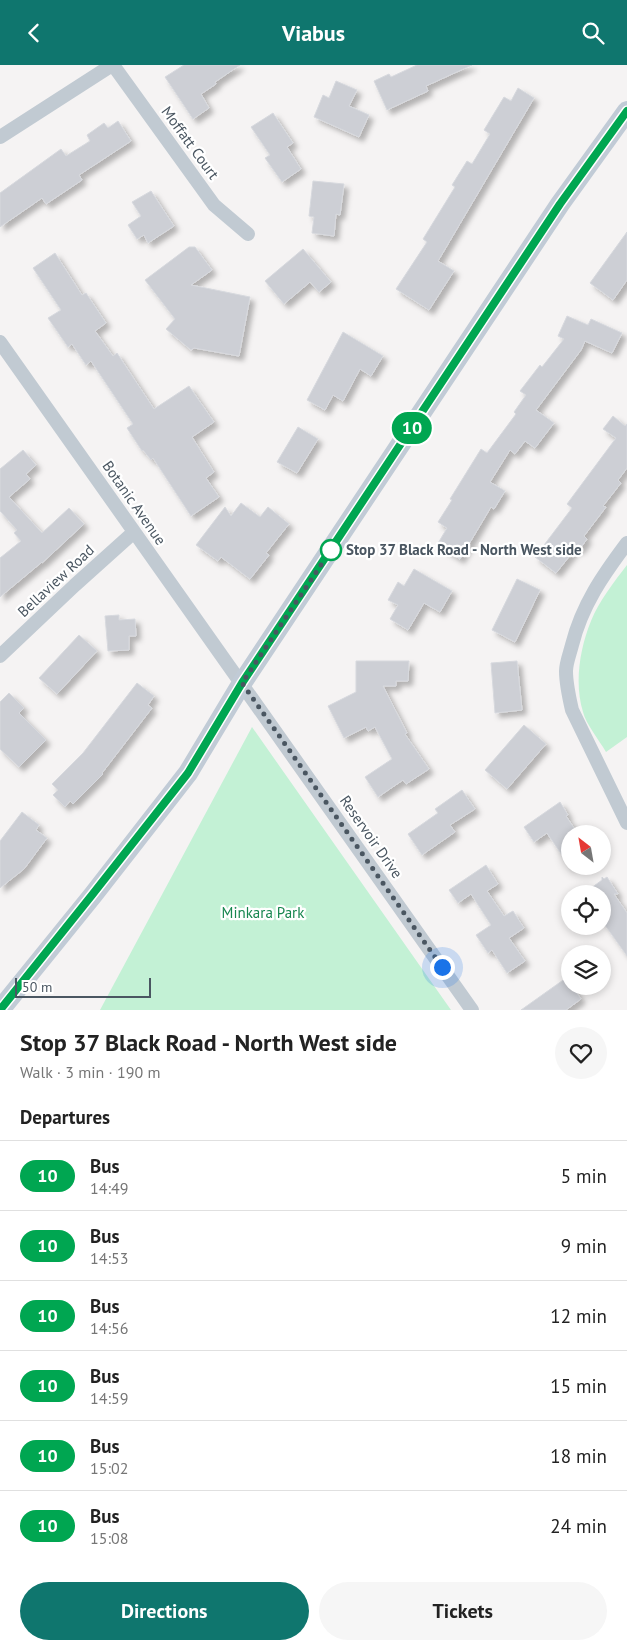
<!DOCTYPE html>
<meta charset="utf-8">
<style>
:root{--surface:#fff;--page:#f6f6f6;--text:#222;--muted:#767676;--line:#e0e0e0;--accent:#0f766e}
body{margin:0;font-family:"PT Sans",sans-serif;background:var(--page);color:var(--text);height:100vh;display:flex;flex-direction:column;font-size:19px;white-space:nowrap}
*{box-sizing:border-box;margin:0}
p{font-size:16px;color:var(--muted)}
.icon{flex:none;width:28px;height:28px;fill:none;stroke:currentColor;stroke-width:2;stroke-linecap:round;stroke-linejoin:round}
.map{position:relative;height:945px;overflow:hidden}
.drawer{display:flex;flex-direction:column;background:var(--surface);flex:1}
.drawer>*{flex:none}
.badge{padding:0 10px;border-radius:16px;font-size:18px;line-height:32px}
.needle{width:32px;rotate:329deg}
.buttons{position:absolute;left:561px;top:760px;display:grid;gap:10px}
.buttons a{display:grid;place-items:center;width:50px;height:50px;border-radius:50%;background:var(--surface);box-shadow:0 2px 8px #0003;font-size:25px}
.scale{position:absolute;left:15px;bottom:12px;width:136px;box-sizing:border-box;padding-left:5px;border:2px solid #4a5661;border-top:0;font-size:14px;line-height:18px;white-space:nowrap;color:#4a5661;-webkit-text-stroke:4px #fff;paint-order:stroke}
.you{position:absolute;width:25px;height:25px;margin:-12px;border:4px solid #fff;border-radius:50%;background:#1a73e8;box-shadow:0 0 0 8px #1a73e833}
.map>.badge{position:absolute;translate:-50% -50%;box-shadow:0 0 0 2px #fff}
h2{padding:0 20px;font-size:19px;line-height:45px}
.round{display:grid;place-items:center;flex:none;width:52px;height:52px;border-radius:26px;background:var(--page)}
.summary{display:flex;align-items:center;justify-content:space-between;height:85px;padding:0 20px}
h1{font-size:24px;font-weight:800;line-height:38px}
.action{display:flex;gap:10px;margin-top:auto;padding:10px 20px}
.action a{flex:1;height:58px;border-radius:30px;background:var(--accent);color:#fff;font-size:20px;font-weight:800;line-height:58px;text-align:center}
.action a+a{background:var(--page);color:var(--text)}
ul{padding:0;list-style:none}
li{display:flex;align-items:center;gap:15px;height:70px;padding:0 20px;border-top:1px solid var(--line)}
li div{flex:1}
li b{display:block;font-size:19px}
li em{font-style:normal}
li .badge{min-width:55px;font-weight:700;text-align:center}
header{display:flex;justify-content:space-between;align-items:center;height:65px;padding:0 20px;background:var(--accent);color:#fff;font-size:22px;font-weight:800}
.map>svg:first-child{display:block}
.green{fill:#c3f1d5}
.building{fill:#cdcfd5;stroke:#d7d9de;filter:url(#shadow)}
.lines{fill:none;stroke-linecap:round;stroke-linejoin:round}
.street{stroke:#c1cad2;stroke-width:14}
.secondary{stroke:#c1cbd6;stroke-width:20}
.line-casing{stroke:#fff;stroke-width:11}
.line{stroke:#00a651;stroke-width:8}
.walk{stroke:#4a5661;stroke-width:5;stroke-dasharray:0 9}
.stop-dot{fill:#fff;stroke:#00a651;stroke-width:2.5}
.labels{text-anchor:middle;stroke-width:4.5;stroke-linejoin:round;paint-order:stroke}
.street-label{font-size:15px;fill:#4a5661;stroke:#fff}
.stop-label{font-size:15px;font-weight:bold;fill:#4a5661;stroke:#fff;text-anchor:start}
.park-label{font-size:15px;fill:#17864f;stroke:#fff}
</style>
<header><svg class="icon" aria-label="back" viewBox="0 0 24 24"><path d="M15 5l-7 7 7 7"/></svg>Viabus<svg class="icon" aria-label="search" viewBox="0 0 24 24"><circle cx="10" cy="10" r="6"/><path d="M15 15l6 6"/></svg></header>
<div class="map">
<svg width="627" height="945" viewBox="0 0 627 945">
<defs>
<filter id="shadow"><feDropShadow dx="4.5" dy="4.5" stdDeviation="2.5" flood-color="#0004"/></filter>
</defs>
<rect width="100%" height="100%" fill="#f5f3f3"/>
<path class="green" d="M627,500V672L606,687C599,675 586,659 583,647C574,618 580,583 591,556C599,536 614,517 627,500Z
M252,662L451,945H100Z"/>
<path class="building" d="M184,0H240L215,17L216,19L201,29L209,43L193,54L165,12Z
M417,0H472L426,21L428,26L387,45L374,16L389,9L391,12Z
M336,16L357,25L349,41L369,50L359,72L314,52L323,30L329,33Z
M518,23L534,33L438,196L454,206L429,245L396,224L427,177L423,174L455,122L452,120L467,96L472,99L490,69L484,65L504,32L511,36Z
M273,48L293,78L287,82L301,104L282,117L265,93L270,90L251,62Z
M118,56L131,76L79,110L82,115L46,139L42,133L0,162V128L61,84L66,91L90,76L87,70L104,58L108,63Z
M313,116L344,119L340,150L336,149L334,171L312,168L314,152L309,151Z
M151,126L174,161L148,178L144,170L137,174L128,160L141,151L132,137Z
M627,167V215L613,235L590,218Z
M189,182H195L212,205L191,220L250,232L239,291L194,283L191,285L166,264L175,254L145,215Z
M303,184L331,217L319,227L310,217L284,239L265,216Z
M55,188L82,230L86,228L106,258L95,266L113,291L117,288L154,344L189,321L214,357L192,372L214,407L206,413L219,432L191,451L153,393L151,395L143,385L142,386L127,363L133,359L91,296L86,300L72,279L68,282L48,253L61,245L33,203Z
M567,251L588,260L591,254L622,268L612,288L585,276L581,285L536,345L554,358L535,383L525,376L515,389L510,385L490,417L505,426L494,444L491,442L460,494L437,480L447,463L438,457L452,435L450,434L481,384L487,388L516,349L514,347L526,330L520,326L540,300L542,302L564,274L558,271Z
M343,267L383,291L371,311L360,304L343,336L333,330L325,345L307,335Z
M613,351L625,361L627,359V403L618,415L621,418L603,441L606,442L584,471L587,474L579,485L576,483L556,508L535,492L572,443L567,439L616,373L603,364Z
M298,362L318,374L297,408L277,397Z
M23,385L36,400L26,409L30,414L9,432L42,468L69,443L84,459L42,498V497L0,532V493L21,476L14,468L17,465L0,446V404Z
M241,438L260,452L268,442L289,459L266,488L269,490L250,514L221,492L218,496L196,480L225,442L231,451Z
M414,504L452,526L440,547L424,538L408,565L390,554L398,540L388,535L398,517L404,521Z
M517,514L540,525L515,577L492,565Z
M119,550V555L135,554L136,571H129V585L108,586L105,551Z
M79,570L97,586L57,629L39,613Z
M356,596H409L408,616H396V621H383L407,668L405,669L429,704L406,719L403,715L378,732L365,712L392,694L375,662L368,666L366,662L344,673L328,641L356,627Z
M517,596L522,645L495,648L491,598Z
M137,618L154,631L148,640L152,643L102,708L103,709L73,739L70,736L65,742L53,730L58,725L52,719L83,688Z
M9,628L24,643L19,648L46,675L19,702L0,684V637Z
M524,660L546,679L507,724L485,705Z
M462,725L475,744L450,760L455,767L422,790L408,769L438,748L435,744Z
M560,737L568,750L566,751L578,769H570V802L547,768L534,777L524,762Z
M22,747L39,760L36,765L47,773L24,804L0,823V776Z
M486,800L498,819L487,826L504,851L513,846L524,863L509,873L525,896L507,908L492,885L488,888L476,870L491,860L471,829L458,838L449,825Z
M602,812L604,814L607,812L618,829H614L627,848V891L602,856V829H583L602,815Z
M566,913L570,921H572L581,934L566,945H521Z"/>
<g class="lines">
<path class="street" d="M113,0L214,140L248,169
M0,72L112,0
M0,277L472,945
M627,478C603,510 582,540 572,580C570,588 566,598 566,606C566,619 569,632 572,645L627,758
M0,591L75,520L134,467"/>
<path class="secondary" d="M0,945L93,830L188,708L242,618L560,139L627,46"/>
</g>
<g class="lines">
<defs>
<path id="line" d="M0,945L92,830L188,708L242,618L560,139L627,46"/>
</defs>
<use href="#line" class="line-casing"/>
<use href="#line" class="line"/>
<path class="walk" d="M331,485L242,618L442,902"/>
</g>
<circle class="stop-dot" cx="331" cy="485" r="10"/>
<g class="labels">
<g class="street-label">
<text transform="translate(190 78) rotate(54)" y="5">Moffatt Court</text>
<text transform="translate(134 438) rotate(55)" y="5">Botanic Avenue</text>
<text transform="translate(56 516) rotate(-43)" y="5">Bellaview Road</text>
<text transform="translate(371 772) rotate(55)" y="5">Reservoir Drive</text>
</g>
<g class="stop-label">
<text x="346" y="490">Stop 37 Black Road - North West side</text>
</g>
<g class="park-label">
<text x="263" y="853">Minkara Park</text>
</g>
</g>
</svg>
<div class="buttons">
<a><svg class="needle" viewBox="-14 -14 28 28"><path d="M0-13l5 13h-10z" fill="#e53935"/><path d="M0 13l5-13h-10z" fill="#767676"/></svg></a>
<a><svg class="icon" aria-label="locate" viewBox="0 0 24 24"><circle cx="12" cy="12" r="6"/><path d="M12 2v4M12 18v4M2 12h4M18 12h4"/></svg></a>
<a><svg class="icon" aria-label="layers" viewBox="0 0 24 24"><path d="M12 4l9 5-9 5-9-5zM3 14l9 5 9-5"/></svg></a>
</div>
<div class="scale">50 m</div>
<div class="you" style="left:442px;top:902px"></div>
<b class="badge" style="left:412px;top:363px;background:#00a651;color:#fff">10</b>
</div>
<section class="drawer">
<div class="summary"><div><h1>Stop 37 Black Road - North West side</h1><p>Walk · 3 min · 190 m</p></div><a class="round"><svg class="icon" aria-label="heart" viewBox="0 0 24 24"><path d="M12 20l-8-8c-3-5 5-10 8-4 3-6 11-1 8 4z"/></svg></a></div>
<h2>Departures</h2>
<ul>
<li><span class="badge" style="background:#00a651;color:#fff">10</span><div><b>Bus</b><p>14:49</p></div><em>5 min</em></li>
<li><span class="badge" style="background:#00a651;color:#fff">10</span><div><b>Bus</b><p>14:53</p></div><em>9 min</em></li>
<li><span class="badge" style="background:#00a651;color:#fff">10</span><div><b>Bus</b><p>14:56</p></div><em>12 min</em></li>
<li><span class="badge" style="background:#00a651;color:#fff">10</span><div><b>Bus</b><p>14:59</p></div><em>15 min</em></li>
<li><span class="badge" style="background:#00a651;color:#fff">10</span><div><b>Bus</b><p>15:02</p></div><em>18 min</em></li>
<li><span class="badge" style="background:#00a651;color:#fff">10</span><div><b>Bus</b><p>15:08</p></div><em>24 min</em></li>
</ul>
<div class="action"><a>Directions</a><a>Tickets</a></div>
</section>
